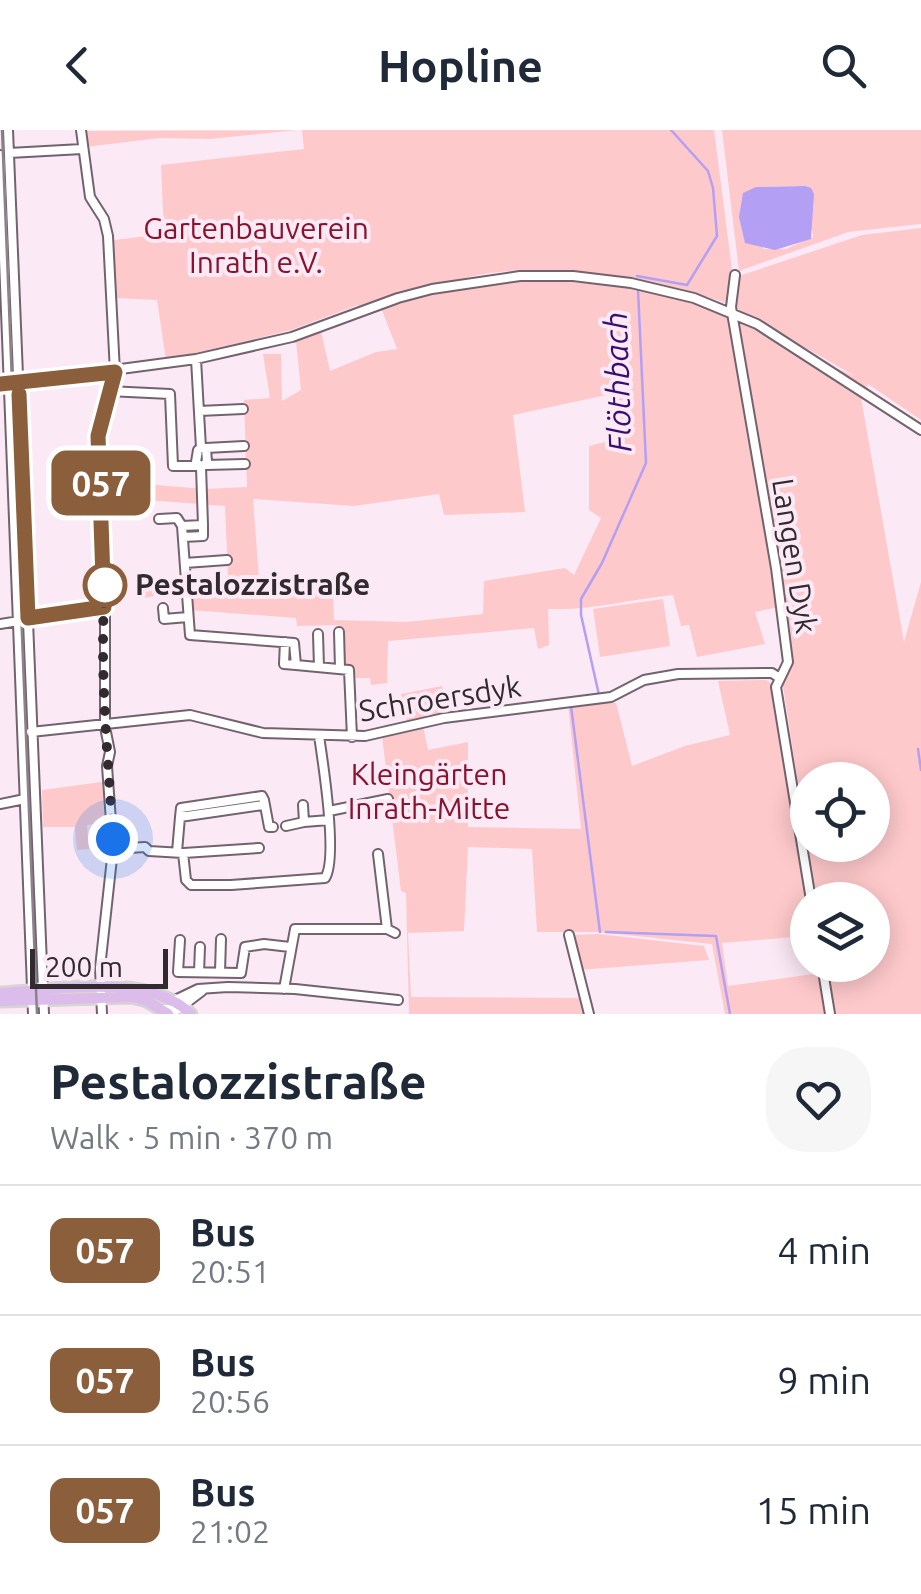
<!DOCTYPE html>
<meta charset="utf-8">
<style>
:root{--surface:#fff;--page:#f6f6f7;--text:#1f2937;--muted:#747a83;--line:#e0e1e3}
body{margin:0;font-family:Ubuntu,sans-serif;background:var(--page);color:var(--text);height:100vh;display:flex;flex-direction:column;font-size:38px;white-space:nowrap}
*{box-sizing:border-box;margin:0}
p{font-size:32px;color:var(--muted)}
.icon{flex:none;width:55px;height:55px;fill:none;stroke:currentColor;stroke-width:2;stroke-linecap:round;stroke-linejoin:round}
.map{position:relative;height:884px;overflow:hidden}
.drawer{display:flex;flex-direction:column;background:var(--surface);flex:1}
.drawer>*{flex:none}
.badge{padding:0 20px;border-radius:15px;font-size:35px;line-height:65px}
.tools{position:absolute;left:790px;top:632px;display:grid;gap:20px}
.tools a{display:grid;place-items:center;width:100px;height:100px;border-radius:50%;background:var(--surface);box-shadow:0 5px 25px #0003;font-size:50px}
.scale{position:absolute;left:30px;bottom:25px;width:138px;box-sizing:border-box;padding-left:10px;border:5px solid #312a2f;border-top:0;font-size:28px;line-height:35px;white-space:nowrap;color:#312a2f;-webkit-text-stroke:8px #fbe9f6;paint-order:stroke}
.you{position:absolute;width:50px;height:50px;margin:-25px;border:8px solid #fff;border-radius:50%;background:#1a73e8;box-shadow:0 0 0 15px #1a73e833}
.map>.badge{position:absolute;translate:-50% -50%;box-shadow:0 0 0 5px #fff}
.round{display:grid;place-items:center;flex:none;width:105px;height:105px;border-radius:40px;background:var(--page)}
.overview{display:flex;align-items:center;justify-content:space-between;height:170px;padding:0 50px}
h1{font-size:48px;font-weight:700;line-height:75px}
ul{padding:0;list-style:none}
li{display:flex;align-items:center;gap:30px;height:130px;padding:0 50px;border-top:2px solid var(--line)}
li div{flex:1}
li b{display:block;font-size:38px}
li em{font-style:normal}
li .badge{min-width:110px;font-weight:700;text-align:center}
header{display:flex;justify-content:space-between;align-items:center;height:130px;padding:0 50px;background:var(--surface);font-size:45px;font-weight:700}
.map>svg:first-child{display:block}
.green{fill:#fec9cb;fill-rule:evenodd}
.water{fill:#b39ff4}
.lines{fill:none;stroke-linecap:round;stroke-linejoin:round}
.stream{stroke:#b39ff4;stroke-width:2.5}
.minor-casing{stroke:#72636e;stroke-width:12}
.major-casing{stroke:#d6d4d5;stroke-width:15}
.minor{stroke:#fff;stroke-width:8}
.major{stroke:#dcbcea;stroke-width:10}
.tram{stroke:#8d818a;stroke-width:2.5}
.line-casing{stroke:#fff;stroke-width:22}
.line{stroke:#8b5e3c;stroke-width:15}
.walk{stroke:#312a2f;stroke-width:10;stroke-dasharray:0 18}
.stop-dot{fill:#fff;stroke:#8b5e3c;stroke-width:5}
.labels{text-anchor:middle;stroke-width:8;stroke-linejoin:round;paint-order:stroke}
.park-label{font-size:30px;fill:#8a122d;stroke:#fbe9f6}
.street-label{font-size:30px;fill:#312a2f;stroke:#fbe9f6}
.stop-label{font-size:30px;font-weight:bold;fill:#312a2f;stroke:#fbe9f6;text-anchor:start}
.water-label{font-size:32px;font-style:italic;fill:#380e72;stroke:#fbe9f6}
</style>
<header><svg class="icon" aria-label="back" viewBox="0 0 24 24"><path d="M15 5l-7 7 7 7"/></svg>Hopline<svg class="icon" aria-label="search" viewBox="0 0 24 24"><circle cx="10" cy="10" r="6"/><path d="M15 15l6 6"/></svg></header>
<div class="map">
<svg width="921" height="884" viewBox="0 0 921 884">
<rect width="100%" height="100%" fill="#fbe9f6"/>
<path class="green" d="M297,0L210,9L160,8L85,17L84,1Z
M302,0H714L732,140L728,174C663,149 559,133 490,143C459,148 429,157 399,165V169L494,152H572L649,160L725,182L732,198L779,477L755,482L765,514L697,527L689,495L681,496L673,465C632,469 589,481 548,479L549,515L538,519L534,498L388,511L387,553L371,555L370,548H355V539L342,537L340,495L297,496L296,488L190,480L184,466L171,463L144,468V454H155V449H228L225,376L133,369V363L139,362L145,354L205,359L247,357L244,270L270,268L263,224H281L282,271L301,260L296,211L321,201L330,241L376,222L397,219L380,175L357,181L358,175L291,200L166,230L157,170L114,168V110L164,104L161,35L304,19ZM616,263L621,308L589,316V380L601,388L574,445L565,438L484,451L483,484L407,492L334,490L333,466L322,457L320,450L259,449L253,369L354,376L439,364L444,385L525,382L513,285Z
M722,0H921V94L848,102L739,141ZM805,56L814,76L810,82L813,107L786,119H763L756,57Z
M921,98V290L868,254L864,264L921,306L861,268L904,512L921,452V884H835L827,835H872V770H816L782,549L791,527L737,197L744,190L799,223L855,246L734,177L736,147L862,105ZM808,650H872V715H808Z
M663,469L670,516L600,527L593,479Z
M766,550L772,554C783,638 807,722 807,806L722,813L728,856L820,843L826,884H725L712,814L598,802H537L532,719L468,717L464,801L408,803L411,867L582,868L588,884H409L406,763L401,761L382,606L423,596L428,620L468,612V697L581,699L568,574L616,573L632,636L685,616L730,605L718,551Z
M442,556L449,583L408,595L401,564Z
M102,652L105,693L87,695L89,719L77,720L75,697H43L42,660Z
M598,804L704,816L709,830L578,840L575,805Z"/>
<path class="water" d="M805,56L811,58L814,64L811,109L775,120L745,113L739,87L743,63L756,57Z"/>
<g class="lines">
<path class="stream" d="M637,146L687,155L717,106L713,58L708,41L671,0
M599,565L581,485V469L602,433L646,333L638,160
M918,619L921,640
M600,802L571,576L600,573
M606,802L716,806L730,884"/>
<defs>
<path id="minor" d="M8,0L44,884
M81,0L90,67L104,89L108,106L115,242L98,306L105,421V597L110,622L107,636L113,719L100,838L102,884
M9,23L82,19
M0,25L33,884
M735,145L731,177L776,438L788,532L776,557L811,770
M196,229L201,318L198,320L196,332L201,337L207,332L206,318H201
M0,255L196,229L292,207L398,168L432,159L520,146H573L631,153L694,168L757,194L921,300
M108,261L170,264L173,336H198
M199,281L243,279
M206,318L244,316
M206,335L245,334
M159,389L177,388L182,396L203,395L201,337
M182,396L190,505L294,513L296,535L284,534L285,512
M183,407L203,406V395
M185,433L227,430
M163,478L164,489L188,487
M0,494L105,477
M339,502L340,538
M318,504L319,537
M296,535L349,540L352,607
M31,602L190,585L263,603L365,606L444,588L611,567L644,550L678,544L772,543L778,547
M264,670L269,697H273
M0,674L25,669
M303,675L304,692L329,690
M329,681L388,669
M286,696L304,692
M113,719L145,717L149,721L183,723L186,750L191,755H231L325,748C338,729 323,632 319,606
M177,722L180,687L263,675L264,670L262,666L181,678L180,687
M184,723L259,718
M378,724L387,799
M569,805L589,884
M180,810L178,842L241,843L245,817L264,814L290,817
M822,835L830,884
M199,842L200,817
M220,842L221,809
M284,859L295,799H387L395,803
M175,870L198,859L228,857L295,859L398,870
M163,879L177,880L202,861"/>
<path id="major" d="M0,863C57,861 147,841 191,884
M0,871L132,867L147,871L168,884"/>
</defs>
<use href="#minor" class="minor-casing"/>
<use href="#major" class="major-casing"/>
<use href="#minor" class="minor"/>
<use href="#major" class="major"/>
<path class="tram" d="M2,0L37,884"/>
</g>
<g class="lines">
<defs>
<path id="line" d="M0,254L115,242L98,306L104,477L28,488L19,264"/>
</defs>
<use href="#line" class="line-casing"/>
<use href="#line" class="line"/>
<path class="walk" d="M105,455C99,540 108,625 113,709"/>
</g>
<circle class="stop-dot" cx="105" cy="455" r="20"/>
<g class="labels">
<g class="park-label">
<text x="256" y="109">Gartenbauverein<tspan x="256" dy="34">Inrath e.V.</tspan></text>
<text x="429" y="655">Kleingärten<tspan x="429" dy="34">Inrath-Mitte</tspan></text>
</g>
<g class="street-label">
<text transform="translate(794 426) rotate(81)" y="10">Langen Dyk</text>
<text transform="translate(440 569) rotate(-9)" y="10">Schroersdyk</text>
</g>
<g class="stop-label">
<text x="135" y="465">Pestalozzistraße</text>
</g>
<g class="water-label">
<text transform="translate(618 252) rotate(-92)" y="11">Flöthbach</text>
</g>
</g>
</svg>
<div class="tools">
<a><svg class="icon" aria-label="locate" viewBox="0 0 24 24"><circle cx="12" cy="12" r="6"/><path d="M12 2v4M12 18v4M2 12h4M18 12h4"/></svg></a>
<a><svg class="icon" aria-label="layers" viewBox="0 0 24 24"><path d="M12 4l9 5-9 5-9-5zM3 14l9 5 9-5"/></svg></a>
</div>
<div class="scale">200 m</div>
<div class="you" style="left:113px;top:709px"></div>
<b class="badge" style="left:101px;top:353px;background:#8b5e3c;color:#fff">057</b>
</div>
<section class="drawer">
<div class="overview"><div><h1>Pestalozzistraße</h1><p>Walk · 5 min · 370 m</p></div><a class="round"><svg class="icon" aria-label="heart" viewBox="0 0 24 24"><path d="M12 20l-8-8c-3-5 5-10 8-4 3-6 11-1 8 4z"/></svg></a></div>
<ul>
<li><span class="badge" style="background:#8b5e3c;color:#fff">057</span><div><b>Bus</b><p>20:51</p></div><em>4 min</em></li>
<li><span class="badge" style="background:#8b5e3c;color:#fff">057</span><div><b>Bus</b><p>20:56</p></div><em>9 min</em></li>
<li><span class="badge" style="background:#8b5e3c;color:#fff">057</span><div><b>Bus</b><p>21:02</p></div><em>15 min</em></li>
</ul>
</section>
